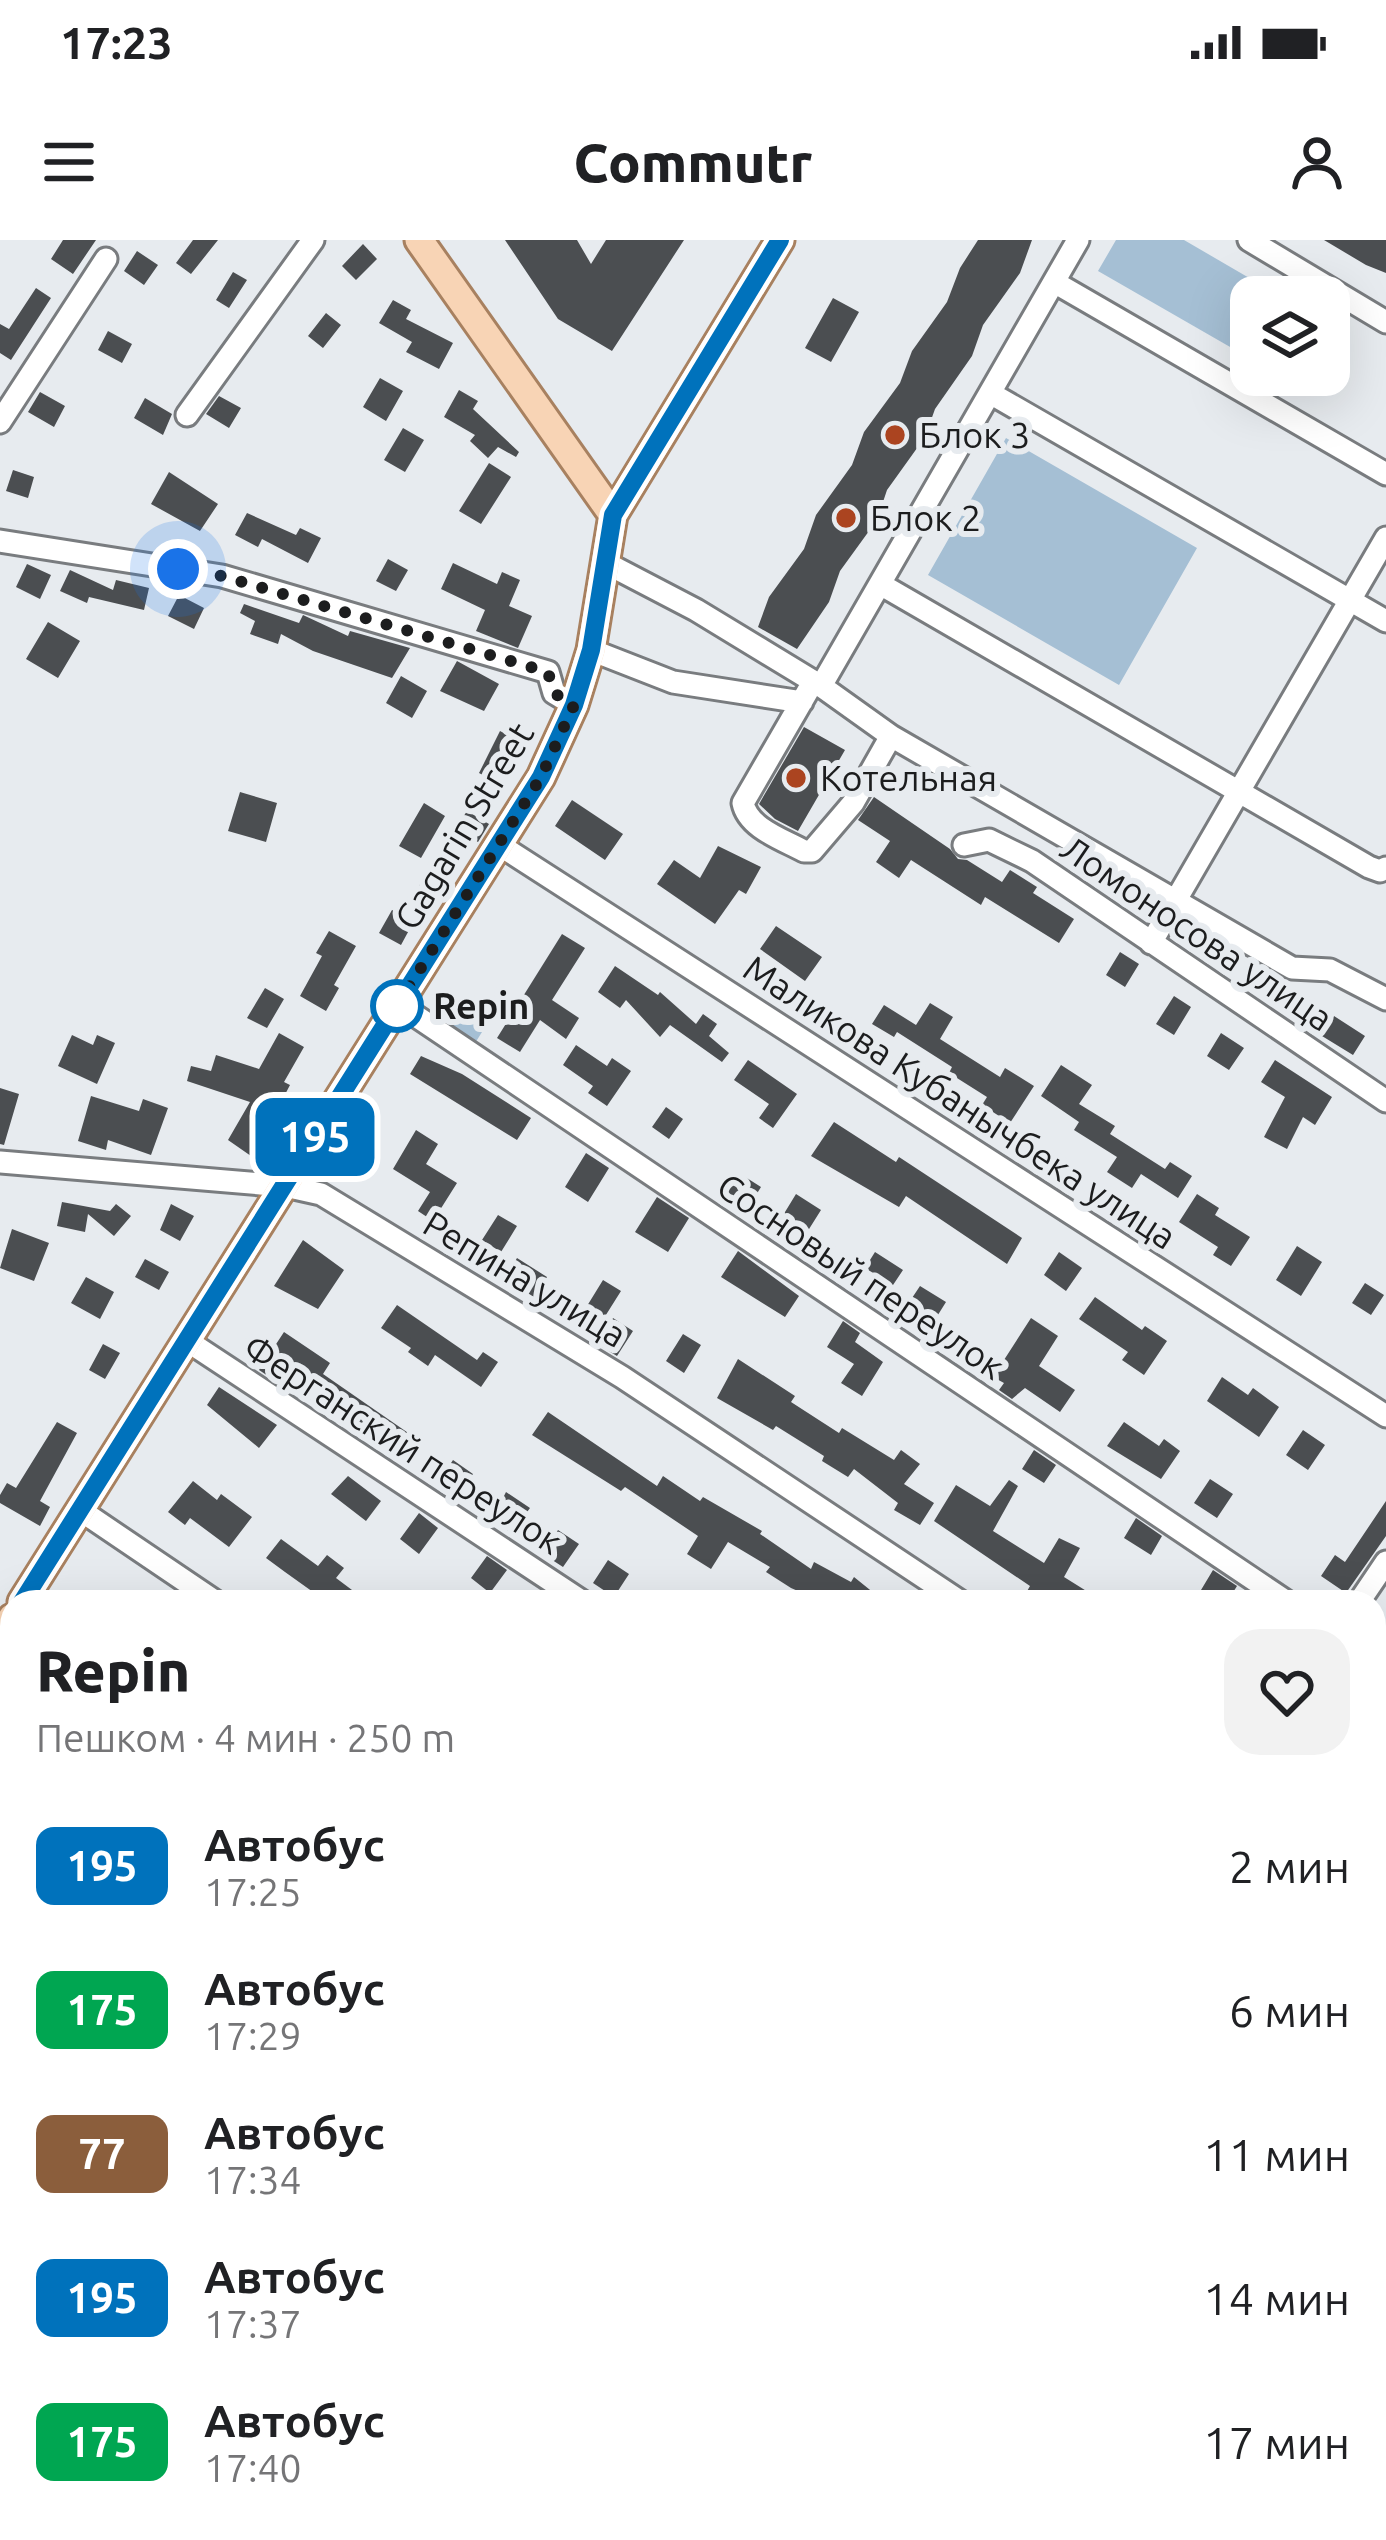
<!DOCTYPE html>
<html lang="ru">
<meta charset="utf-8">
<style>
:root{--surface:#fff;--page:#f2f2f2;--text:#202124;--muted:#757577}
body{margin:0;font-family:Ubuntu,sans-serif;background:var(--page);color:var(--text);height:100vh;display:flex;flex-direction:column;font-size:45px;white-space:nowrap}
*{box-sizing:border-box;margin:0}
p{font-size:39px;color:var(--muted)}
.icon{flex:none;width:66px;height:66px;fill:none;stroke:currentColor;stroke-width:2;stroke-linecap:round;stroke-linejoin:round}
.map{position:relative;flex:1;overflow:hidden}
.side{position:absolute;left:0px;top:1350px;width:1386px;height:951px;display:flex;flex-direction:column;background:var(--surface);border-radius:36px 36px 0 0;box-shadow:0 12px 48px #0002}
.side>*{flex:none}
.badge{padding:0 24px;border-radius:18px;font-size:42px;line-height:78px}
.tools{position:absolute;left:1230px;top:36px;display:grid;gap:24px}
.tools a{display:grid;place-items:center;width:120px;height:120px;border-radius:24px;background:var(--surface);box-shadow:0 12px 48px #0002;font-size:60px}
.you{position:absolute;width:60px;height:60px;margin:-30px;border:9px solid #fff;border-radius:50%;background:#1a73e8;box-shadow:0 0 0 18px #1a73e833}
.map>.badge{position:absolute;translate:-50% -50%;box-shadow:0 0 0 6px #fff}
.round{display:grid;place-items:center;flex:none;width:126px;height:126px;border-radius:36px;background:var(--page)}
.headline{display:flex;align-items:center;justify-content:space-between;height:204px;padding:0 36px}
h1{font-size:57px;font-weight:800;line-height:90px}
ul{padding:0;list-style:none}
li{display:flex;align-items:center;gap:36px;height:144px;padding:0 36px}
li div{flex:1}
li b{display:block;font-size:45px}
li em{font-style:normal}
li .badge{min-width:132px;font-weight:700;text-align:center}
.status{display:flex;justify-content:space-between;align-items:center;height:84px;padding:0 60px;background:var(--surface);direction:ltr}
.status svg{height:33px;fill:currentColor}
header{display:flex;justify-content:space-between;align-items:center;height:156px;padding:0 36px;background:var(--surface);font-size:54px;font-weight:800}
.map>svg:first-child{display:block}
.green{fill:#a5bfd4}
.building{fill:#4b4e51}
.lines{fill:none;stroke-linecap:round;stroke-linejoin:round}
.minor-casing{stroke:#797c7f;stroke-width:27}
.major-casing{stroke:#a88160;stroke-width:33}
.minor{stroke:#fff;stroke-width:21}
.major{stroke:#f8d4b5;stroke-width:27}
.line-casing{stroke:#fff;stroke-width:27}
.line{stroke:#0072bc;stroke-width:18}
.walk{stroke:#1c1d1e;stroke-width:12;stroke-dasharray:0 21.6}
.poi-dot{fill:#ab4420;stroke:#e7ebef;stroke-width:4.5}
.stop-dot{fill:#fff;stroke:#0072bc;stroke-width:6}
.labels{text-anchor:middle;stroke-width:12;stroke-linejoin:round;paint-order:stroke}
.poi-label{font-size:36px;fill:#1c1d1e;stroke:#e7ebef;text-anchor:start}
.street-label{font-size:36px;fill:#1c1d1e;stroke:#e7ebef}
.stop-label{font-size:36px;font-weight:bold;fill:#1c1d1e;stroke:#e7ebef;text-anchor:start}
</style>
<div class="status"><b>17:23</b><svg viewBox="0 0 49 12"><path d="M0 12V9h3v3zM5 12V6h3v6zM10 12V3h3v9zM15 12V0h3v12zM26 1h20v11H26zM47 4h2v5h-2z"/></svg></div>
<header><svg class="icon" aria-label="menu" viewBox="0 0 24 24"><path d="M4 6h16M4 12h16M4 18h16"/></svg>Commutr<svg class="icon" aria-label="person" viewBox="0 0 24 24"><circle cx="12" cy="8" r="4"/><path d="M4 21q1-7 8-7t8 7"/></svg></header>
<div class="map">
<svg width="1386" height="2300" viewBox="0 0 1386 2300">
<rect width="100%" height="100%" fill="#e7ebef"/>
<path class="green" d="M1116,0H1184L1282,57H1251V119L1098,31Z
M1006,198L1197,308L1119,445L928,335Z
M462,757L492,776L472,808L442,789Z"/>
<path class="building" d="M63,0H96L73,34L51,19Z
M193,0H218L191,34L176,23Z
M505,0H577L591,24L606,0H684L612,111L558,79Z
M978,0H1032L1020,33L983,85L972,116L935,169L925,197L887,250L877,280L840,331L829,362L797,409L758,387L769,357L804,309L816,275L852,225L864,192L900,143L912,111L947,62L960,28Z
M1324,0H1386V33L1366,25Z
M363,4L377,19L356,40L342,26Z
M137,11L158,25L144,45L124,31Z
M233,32L247,40L229,68L216,60Z
M36,48L51,58L11,120L0,113V84L9,89Z
M833,58L859,72L831,122L805,108Z
M393,60L411,70L406,79L453,103L439,129L406,112L412,102L379,83Z
M326,73L341,85L323,108L308,96Z
M108,91L132,104L122,123L98,110Z
M380,138L403,151L386,181L363,167Z
M459,150L478,161L473,169L519,212L516,217L498,207L488,218L470,201L475,195L444,177Z
M40,152L65,166L54,187L28,172Z
M219,156L241,168L229,188L206,174Z
M145,158L172,174L163,195L134,178Z
M403,188L424,200L405,232L384,220Z
M489,223L511,237L481,284L459,271Z
M13,230L34,237L28,258L6,251Z
M169,232L218,264L200,291L151,264Z
M247,273L296,295L300,288L321,298L308,323L262,299L258,307L235,295Z
M388,319L408,330L396,351L376,341Z
M453,323L497,344L502,332L520,340L509,366L532,376L518,408L476,391L485,370L441,349Z
M27,324L51,335L40,359L16,347Z
M70,330L113,350L116,340L149,348L144,370L89,357L87,363L60,351Z
M179,355L204,368L194,389L168,376Z
M244,364L299,383L303,375L348,396L350,391L410,408L392,438L313,411L281,394L278,404L250,394L255,381L240,373Z
M48,382L80,401L58,438L26,419Z
M457,421L499,444L484,471L440,451Z
M401,436L427,451L412,478L386,463Z
M804,487L845,510L798,591L775,579L759,564Z
M500,491L522,503L500,544L479,533Z
M240,552L277,563L266,602L228,591Z
M874,557L950,609L958,619L967,620L1002,642L1010,630L1037,647L1033,653L1074,679L1059,703L985,657L981,665L911,620L899,638L876,622L890,601L858,580Z
M572,560L623,594L605,620L555,586Z
M424,563L445,576L421,618L399,606Z
M467,571L489,584L478,602L456,588Z
M718,606L761,627L746,654L739,650L715,684L657,644L674,620L700,638Z
M435,617L450,626L434,654L419,646Z
M392,670L414,681L401,705L379,693Z
M776,686L822,717L805,741L760,709Z
M329,691L356,706L334,745L339,748L326,771L300,756L322,716L316,713Z
M562,694L585,708L552,760L579,778L566,799L540,780L520,812L497,798Z
M1120,712L1139,724L1125,747L1106,735Z
M615,726L658,755L660,752L696,784L703,774L717,784L709,796L729,813L722,822L670,785L660,797L626,760L620,768L598,752Z
M265,748L284,759L267,788L247,778Z
M1174,756L1191,767L1174,795L1156,784Z
M930,763L953,777L940,799L1000,837L1005,828L1034,846L1010,883L982,865L987,857L949,833L952,827L897,792L894,797L872,784L884,765L916,785Z
M1334,776L1365,796L1353,815L1322,796Z
M279,793L304,807L284,842L290,845L267,889L282,897L267,927L228,900L250,862L187,841L191,826L211,831L216,815L259,829Z
M1221,793L1244,808L1229,830L1207,816Z
M72,795L93,805L97,795L115,803L97,844L58,826Z
M576,805L607,826L612,818L631,831L607,866L588,853L593,846L563,825Z
M421,816L462,834L531,878L517,900L410,834Z
M748,820L797,854L773,888L759,878L769,864L734,840Z
M1275,820L1332,857L1315,885L1303,877L1287,909L1264,897L1285,857L1261,842Z
M1061,825L1092,845L1079,864L1115,886L1110,894L1165,929L1170,922L1192,936L1178,958L1141,934L1132,948L1107,932L1117,917L1074,890L1079,882L1041,856Z
M0,848L19,854L4,905L0,904Z
M91,856L139,871L143,859L168,868L151,915L108,900L106,910L78,901Z
M666,867L683,879L669,899L652,887Z
M834,882L896,922L899,917L1022,998L1007,1024L906,956L899,967L811,916Z
M416,890L438,904L426,924L457,943L433,981L418,971L430,952L393,929Z
M586,913L609,928L588,962L565,947Z
M739,933L761,947L748,968L725,954Z
M796,954L821,970L799,1005L774,990Z
M1197,954L1219,968L1215,975L1250,997L1231,1026L1213,1015L1218,1007L1179,982Z
M657,957L689,978L668,1012L635,992Z
M62,962L110,971L116,964L131,976L114,996L88,974L85,992L57,986Z
M171,964L194,976L180,1001L160,990Z
M498,975L517,986L501,1012L482,1000Z
M12,989L49,1003L34,1041L0,1028Z
M303,1000L344,1030L318,1069L274,1046Z
M1297,1006L1322,1022L1301,1056L1276,1040Z
M738,1011L799,1056L785,1077L721,1037Z
M875,1012L903,1030L893,1045L865,1028Z
M1059,1012L1082,1028L1066,1051L1044,1035Z
M517,1018L547,1037L534,1057L505,1039Z
M145,1019L169,1032L159,1050L135,1037Z
M86,1037L114,1052L100,1079L71,1063Z
M603,1040L621,1051L604,1078L587,1066Z
M1365,1043L1384,1055L1371,1075L1352,1063Z
M920,1046L946,1062L936,1078L910,1061Z
M1095,1057L1142,1090L1145,1086L1167,1101L1144,1135L1122,1120L1128,1112L1079,1079Z
M397,1065L477,1120L483,1112L498,1122L481,1147L435,1115L428,1126L408,1112L411,1108L381,1088Z
M613,1078L633,1091L617,1116L597,1104Z
M1031,1078L1058,1096L1039,1126L1075,1150L1060,1172L1025,1148L1012,1159L999,1150L1004,1143L993,1137Z
M843,1081L860,1093L855,1102L883,1122L862,1156L841,1143L854,1124L827,1107Z
M284,1092L330,1123L323,1134L414,1197L399,1219L288,1144L286,1148L259,1130Z
M683,1094L701,1105L684,1133L666,1121Z
M103,1104L120,1113L105,1139L89,1130Z
M738,1119L795,1156L791,1162L839,1193L842,1188L894,1220L901,1210L920,1224L904,1244L934,1263L920,1285L894,1270L898,1263L854,1229L848,1237L822,1221L824,1216L776,1186L773,1190L717,1158Z
M1222,1137L1248,1155L1253,1148L1279,1167L1259,1197L1207,1161Z
M219,1147L277,1185L259,1208L207,1165Z
M548,1172L657,1246L663,1236L700,1261L703,1257L762,1291L760,1294L811,1329L814,1322L851,1342L854,1337L885,1362H823L791,1348L766,1332L770,1327L728,1302L711,1329L687,1314L698,1296L625,1247L621,1251L532,1195Z
M57,1182L77,1193L40,1261L50,1267L40,1286L0,1263V1255L7,1243L16,1248Z
M1124,1182L1159,1206L1164,1199L1180,1211L1161,1239L1107,1206Z
M1303,1190L1325,1205L1308,1230L1286,1215Z
M1034,1210L1056,1225L1044,1243L1022,1229Z
M453,1220L473,1234L458,1257L438,1243Z
M348,1236L381,1261L366,1281L331,1254Z
M1210,1239L1233,1254L1217,1278L1194,1263Z
M1009,1240L1018,1246L993,1291L1044,1323L1059,1298L1080,1308L1064,1337L1104,1362H1064L1053,1355L1049,1362H1043L1026,1353L1030,1346L934,1281L956,1245L990,1266Z
M193,1241L217,1260L221,1254L252,1277L229,1307L190,1278L185,1285L168,1272Z
M506,1252L530,1268L512,1293L492,1280Z
M1386,1261V1296L1346,1353L1321,1336L1335,1315L1345,1322Z
M419,1273L438,1288L419,1314L400,1299Z
M1136,1278L1162,1296L1151,1315L1124,1298Z
M558,1290L579,1304L563,1327L543,1314Z
M281,1299L318,1326L327,1315L344,1328L336,1338L368,1362H327L285,1332L266,1318Z
M487,1316L507,1330L490,1353L471,1338Z
M608,1320L629,1334L614,1357L593,1343Z
M1213,1330L1237,1346L1227,1362H1219L1201,1350Z"/>
<g class="lines">
<defs>
<path id="minor" d="M1249,0L1386,82
M1054,42L1386,234
M990,153L1386,381
M187,175L313,0
M0,182L106,19
M0,301L222,336L548,432L554,453L574,465
M604,322L696,370L821,446L891,496L1292,728L1330,730L1386,759
M880,344L1369,627L1380,631L1386,628
M591,410L673,442L802,462
M813,442L743,563C748,588 782,599 804,611H812L853,563L891,496
M821,446L1078,0
M498,604L1386,1176
M964,605L989,600L1032,621L1386,861
M1151,703L1386,298
M398,764L1287,1362
M0,922L285,946L321,954L622,1137L961,1362
M186,1100L583,1362
M80,1270L216,1362
M1359,1362L1386,1322
M1374,1634L1386,1641
M0,1723L12,1710
M1374,1882L1386,1890
M0,2019L12,2027
M1374,2129L1386,2136
M792,2289L809,2300
M1160,2300L1167,2289"/>
<path id="major" d="M419,0L613,275
M22,1362L541,537L574,465L591,410L613,275L780,0
M0,1397L12,1378"/>
</defs>
<use href="#minor" class="minor-casing"/>
<use href="#major" class="major-casing"/>
<use href="#minor" class="minor"/>
<use href="#major" class="major"/>
</g>
<g class="lines">
<defs>
<path id="line" d="M22,1362L541,537L574,465L591,410L613,275L780,0"/>
</defs>
<use href="#line" class="line-casing"/>
<use href="#line" class="line"/>
<path class="walk" d="M178,329L222,336L548,432L554,453L574,465L541,537L397,766"/>
</g>
<g class="poi-dot">
<circle cx="895" cy="195" r="12"/>
<circle cx="846" cy="278" r="12"/>
<circle cx="796" cy="538" r="12"/>
</g>
<circle class="stop-dot" cx="397" cy="766" r="24"/>
<g class="labels">
<g class="poi-label">
<text x="919" y="208">Блок 3</text>
<text x="870" y="291">Блок 2</text>
<text x="820" y="551">Котельная</text>
</g>
<g class="street-label">
<text transform="translate(464 586) rotate(-59)" y="13">Gagarin Street</text>
<text transform="translate(1197 693) rotate(34)" y="13">Ломоносова улица</text>
<text transform="translate(960 862) rotate(33)" y="13">Маликова Кубанычбека улица</text>
<text transform="translate(861 1036) rotate(34)" y="13">Сосновый переулок</text>
<text transform="translate(525 1039) rotate(31)" y="13">Репина улица</text>
<text transform="translate(403 1204) rotate(33)" y="13">Ферганский переулок</text>
</g>
<g class="stop-label">
<text x="433" y="779">Repin</text>
</g>
</g>
</svg>
<div class="tools">
<a><svg class="icon" aria-label="layers" viewBox="0 0 24 24"><path d="M12 4l9 5-9 5-9-5zM3 14l9 5 9-5"/></svg></a>
</div>
<div class="you" style="left:178px;top:329px"></div>
<b class="badge" style="left:315px;top:897px;background:#0072bc;color:#fff">195</b>
<section class="side">
<div class="headline"><div><h1>Repin</h1><p>Пешком · 4 мин · 250 m</p></div><a class="round"><svg class="icon" aria-label="heart" viewBox="0 0 24 24"><path d="M12 20l-8-8c-3-5 5-10 8-4 3-6 11-1 8 4z"/></svg></a></div>
<ul>
<li><span class="badge" style="background:#0072bc;color:#fff">195</span><div><b>Автобус</b><p>17:25</p></div><em>2 мин</em></li>
<li><span class="badge" style="background:#00a651;color:#fff">175</span><div><b>Автобус</b><p>17:29</p></div><em>6 мин</em></li>
<li><span class="badge" style="background:#8b5e3c;color:#fff">77</span><div><b>Автобус</b><p>17:34</p></div><em>11 мин</em></li>
<li><span class="badge" style="background:#0072bc;color:#fff">195</span><div><b>Автобус</b><p>17:37</p></div><em>14 мин</em></li>
<li><span class="badge" style="background:#00a651;color:#fff">175</span><div><b>Автобус</b><p>17:40</p></div><em>17 мин</em></li>
</ul>
</section>
</div>
